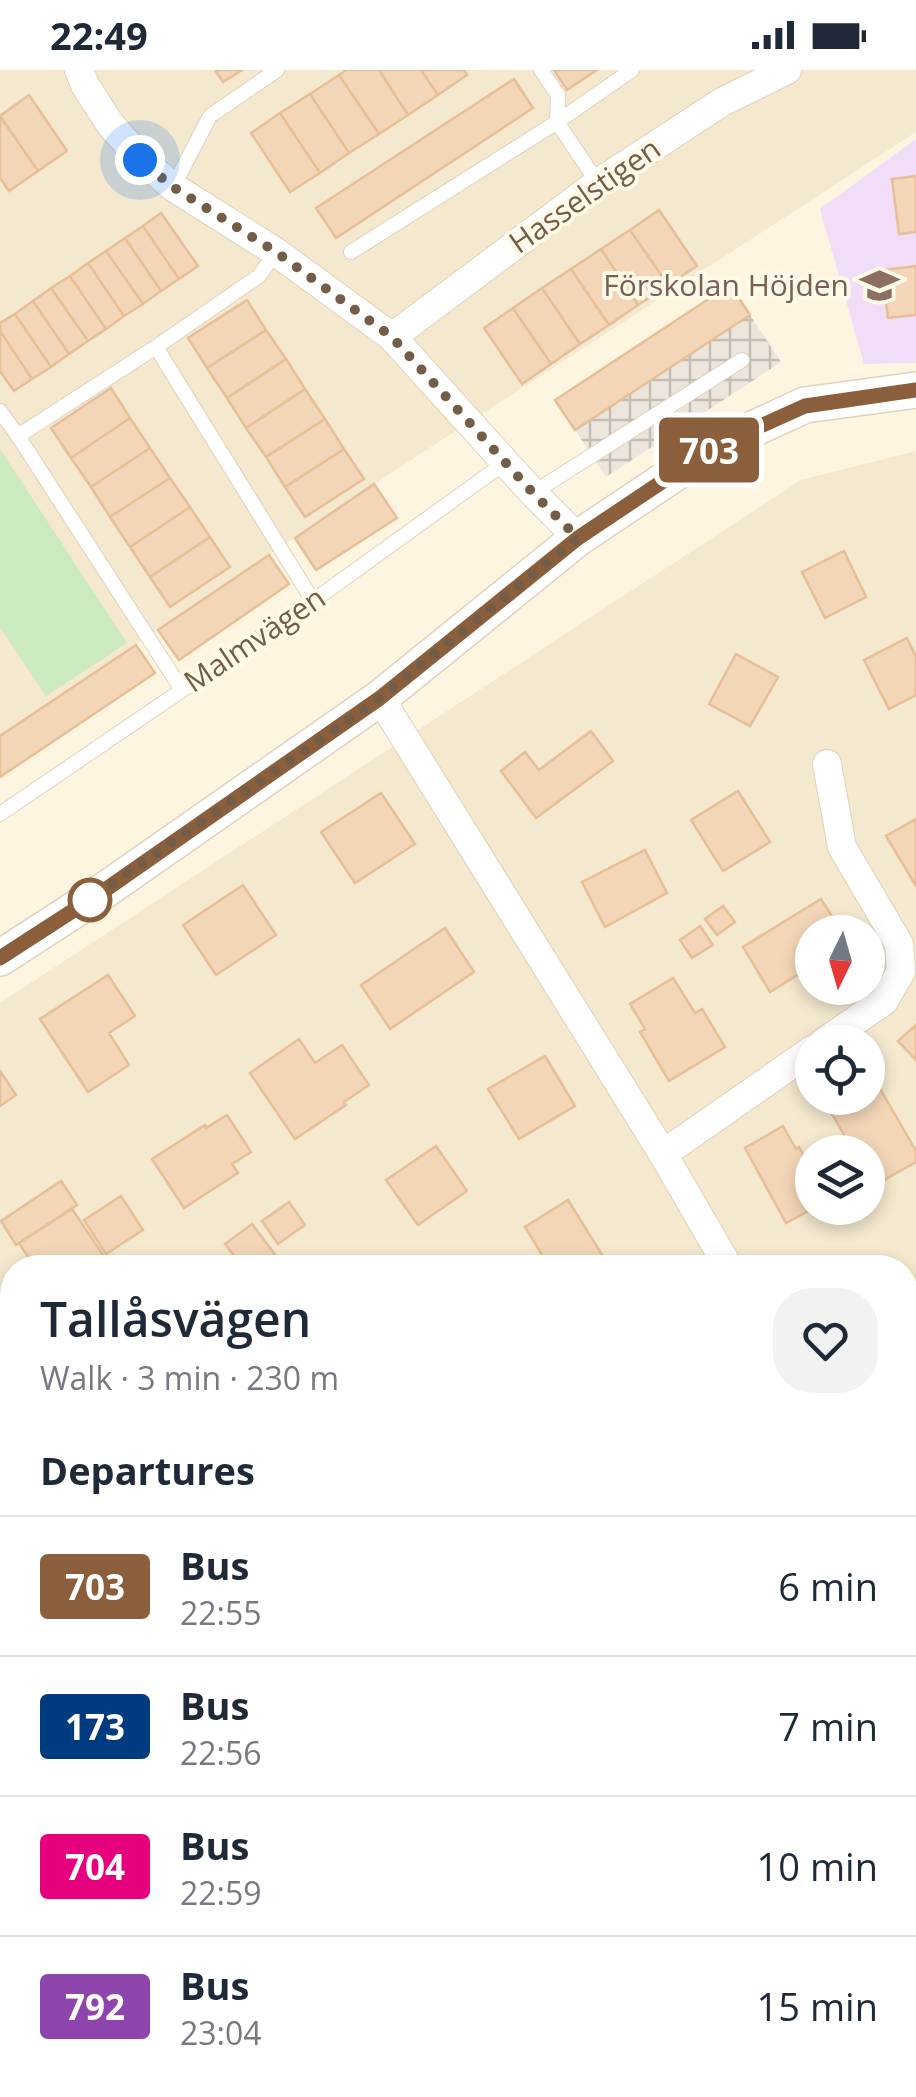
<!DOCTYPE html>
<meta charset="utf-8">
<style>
:root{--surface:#fff;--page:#f2f2f3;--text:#1f2937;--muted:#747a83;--line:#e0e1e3}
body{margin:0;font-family:"Open Sans",sans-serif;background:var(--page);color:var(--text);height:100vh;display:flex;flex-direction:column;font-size:38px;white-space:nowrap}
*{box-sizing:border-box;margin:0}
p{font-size:32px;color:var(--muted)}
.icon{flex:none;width:55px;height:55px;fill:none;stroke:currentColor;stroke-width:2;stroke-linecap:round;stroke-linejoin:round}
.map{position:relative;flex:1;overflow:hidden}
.details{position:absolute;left:0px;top:1185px;width:918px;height:842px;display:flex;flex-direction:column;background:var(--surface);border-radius:40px 40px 0 0;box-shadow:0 5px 15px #0003}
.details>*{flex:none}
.badge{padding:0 20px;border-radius:8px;font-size:35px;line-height:65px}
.needle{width:65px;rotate:185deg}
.tools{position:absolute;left:795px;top:845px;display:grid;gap:20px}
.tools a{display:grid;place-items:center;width:90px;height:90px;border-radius:50%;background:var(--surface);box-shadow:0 5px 15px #0003;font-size:50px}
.you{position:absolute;width:50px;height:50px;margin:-25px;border:8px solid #fff;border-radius:50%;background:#1a73e8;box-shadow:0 0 0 15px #1a73e833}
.map>.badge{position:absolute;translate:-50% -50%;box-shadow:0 0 0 5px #fff}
h2{padding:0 40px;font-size:38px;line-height:90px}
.round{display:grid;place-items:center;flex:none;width:105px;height:105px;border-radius:40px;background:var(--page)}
.headline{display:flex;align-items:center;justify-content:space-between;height:170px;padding:0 40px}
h1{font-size:48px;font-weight:600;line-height:75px}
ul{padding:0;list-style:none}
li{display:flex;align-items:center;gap:30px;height:140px;padding:0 40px;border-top:2px solid var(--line)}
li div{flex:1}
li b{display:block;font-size:38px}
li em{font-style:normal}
li .badge{min-width:110px;font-weight:700;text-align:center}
.status{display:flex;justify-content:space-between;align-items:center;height:70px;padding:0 50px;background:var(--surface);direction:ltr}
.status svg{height:28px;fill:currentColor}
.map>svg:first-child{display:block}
.residential{fill:#f4e8ce;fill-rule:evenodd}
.industrial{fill:url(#industrial-grid)}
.education{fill:#f2ddf9}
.forest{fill:url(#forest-firs)}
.park{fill:#cbeabf}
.building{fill:#f3d6b7;stroke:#e6bf97;stroke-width:2.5}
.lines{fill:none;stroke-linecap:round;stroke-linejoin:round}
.service-casing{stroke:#e1d2bc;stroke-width:16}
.minor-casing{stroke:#e1d2bc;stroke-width:30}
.tertiary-casing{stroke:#e1d2bc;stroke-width:38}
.service{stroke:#fff;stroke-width:14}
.minor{stroke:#fff;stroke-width:28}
.tertiary{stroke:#fff;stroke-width:35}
.line-casing{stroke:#fff;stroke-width:22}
.line{stroke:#8b5e3c;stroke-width:15}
.walk{stroke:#745d47;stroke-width:10;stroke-dasharray:0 18}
.stop-dot{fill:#fff;stroke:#8b5e3c;stroke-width:5}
.labels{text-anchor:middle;stroke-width:8;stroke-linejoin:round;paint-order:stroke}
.street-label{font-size:30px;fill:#745d47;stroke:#fff9e7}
.education-label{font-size:30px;fill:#785e54;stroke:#fff9e7;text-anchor:end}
</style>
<div class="status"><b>22:49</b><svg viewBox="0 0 49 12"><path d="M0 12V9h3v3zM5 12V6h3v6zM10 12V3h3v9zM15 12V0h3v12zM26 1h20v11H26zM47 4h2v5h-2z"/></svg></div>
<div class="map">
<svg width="916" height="2027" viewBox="0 0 916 2027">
<defs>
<pattern id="industrial-grid" width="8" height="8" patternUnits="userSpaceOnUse" patternTransform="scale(2.5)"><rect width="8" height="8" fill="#ebe5dc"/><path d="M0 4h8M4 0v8" fill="none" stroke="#c3bdb4"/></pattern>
<pattern id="forest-firs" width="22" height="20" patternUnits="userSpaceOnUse" patternTransform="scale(2.5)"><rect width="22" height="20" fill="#cbeabf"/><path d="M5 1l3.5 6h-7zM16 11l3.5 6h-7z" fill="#a9c19d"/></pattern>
</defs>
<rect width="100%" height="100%" fill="#fdf5e0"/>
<path class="residential" d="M0,0H916V62L374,414L0,666Z
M916,381V2027H583L573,2015H905V1198H12V1590L0,1581V933L801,410ZM812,862H868V918H812ZM812,972H868V1028H812ZM812,1082H868V1138H812Z"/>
<path class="industrial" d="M730,215L781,292L606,407L555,330Z"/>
<path class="education" d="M916,69V293L864,294L820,139Z"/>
<path class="forest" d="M0,1581L12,1590V2015H573L583,2027H0Z"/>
<path class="park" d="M0,379L127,573L46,626L0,557Z"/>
<path class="building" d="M215,0H242L223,12Z
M346,0H379L408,45L379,64L339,5Z
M379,0H421L438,25L408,45Z
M421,0H464L467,5L438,25Z
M554,0H597L567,20Z
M339,5L379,64L349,83L310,24Z
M514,9L533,38L336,168L316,138Z
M310,24L349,83L320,103L280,43Z
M29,25L67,81L38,101L0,46Z
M280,43L320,103L290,122L251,63Z
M0,46L38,101L9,121L0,108Z
M916,106V162L899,164L892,109Z
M659,140L697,196L668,215L630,160Z
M161,143L198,196L179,209L143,156Z
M143,156L179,209L161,221L125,168Z
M630,160L668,215L638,235L601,179Z
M125,168L161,221L143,234L106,181Z
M601,179L638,235L609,255L571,199Z
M106,181L143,234L124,246L88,193Z
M88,193L124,246L106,259L70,206Z
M916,196V245L888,248L882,200Z
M571,199L609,255L580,274L542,218Z
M70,206L106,259L88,271L51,218Z
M730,215L750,245L575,360L555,330Z
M51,218L88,271L69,284L33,231Z
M542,218L580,274L551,294L513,238Z
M247,230L266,260L207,298L188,268Z
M33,231L69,284L51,297L15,244Z
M513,238L551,294L522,314L484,258Z
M15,244L51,297L32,309L0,261V253Z
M266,260L286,289L227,328L207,298Z
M0,261L32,309L14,321L0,301Z
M286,289L305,319L246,358L227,328Z
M111,318L130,348L71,388L51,358Z
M305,319L325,349L266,387L246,358Z
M130,348L150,378L91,417L71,388Z
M325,349L344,379L285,417L266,387Z
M150,378L170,408L110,447L91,417Z
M344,379L364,409L305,447L285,417Z
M170,408L190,437L130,477L110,447Z
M374,414L397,448L316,500L295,468Z
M190,437L210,467L150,507L130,477Z
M210,467L230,497L170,537L150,507Z
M844,481L866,527L825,548L802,502Z
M269,485L289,514L179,590L158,560Z
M907,568L916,587V625L889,639L864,590Z
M136,575L155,603L0,707V666Z
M736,584L778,607L750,656L709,634Z
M591,661L613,691L536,748L501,701L525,682L539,700Z
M738,721L770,772L723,801L691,750Z
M381,723L415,774L355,813L321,762Z
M916,749V816L886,766Z
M645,780L667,823L605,857L582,812Z
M243,815L276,865L216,905L183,855Z
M821,829L842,862H812V896L770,922L743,877Z
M723,836L735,852L717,865L705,849Z
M700,856L713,875L692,888L680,870Z
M445,858L474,902L390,959L361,915Z
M108,905L135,946L109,963L129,995L88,1022L40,949Z
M673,908L695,943L702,939L725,977L669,1011L640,962L645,959L630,934Z
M916,955V990L898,971Z
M299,969L315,993L342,975L369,1015L344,1032L346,1035L295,1069L250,1003Z
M545,986L575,1036L519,1069L488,1019Z
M0,1001L16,1025L0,1036Z
M871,1003L916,1081V1092L873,1116L868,1106V1082H854L824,1030L828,1028H868V1005Z
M227,1045L251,1082L232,1094L238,1103L184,1138L152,1089L205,1055L206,1058Z
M783,1056L796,1079L799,1077L812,1101V1138H814L786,1153L745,1078Z
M436,1076L467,1121L418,1155L386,1110Z
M61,1111L77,1135L16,1175L1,1151Z
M121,1126L143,1160L106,1184L84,1150Z
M568,1130L604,1188L589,1198H550L525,1157Z
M289,1132L305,1155L278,1174L262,1151Z
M72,1139L103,1185L84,1198H35L19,1173Z
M252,1154L285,1198H226L237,1189L225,1174Z
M0,1246L12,1255V1267L0,1284Z
M915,1256L916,1292L905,1298V1261Z
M7,1357L12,1361V1410L0,1427V1366Z
M916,1421V1495L905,1501V1428Z
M916,1564V1643L905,1604V1567Z
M905,1730L916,1743V1847L905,1834Z
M648,2015H710L720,2027H658Z"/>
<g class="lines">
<defs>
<path id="service" d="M541,0L558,25L557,52L598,113
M173,117L210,46L277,0
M351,182L557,52L632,0
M156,277L313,531
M0,341L18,366
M533,423L742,290
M182,620L18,366L156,277L259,206L276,182
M0,744L313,531L506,392"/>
<path id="minor" d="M79,0L85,15L110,54L141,89L173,117L276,182L392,267L533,423L578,468
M392,267L598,113L722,32L787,0
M380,628L663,1084L729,1198
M824,972L884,931L901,901L899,874L842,777L827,694
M663,1084L812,980
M905,1361L916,1354
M905,1876L916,1890
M612,2015L622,2027"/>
<path id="tertiary" d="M0,888L105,820L380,628L578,468L714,377L805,335L916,320"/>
</defs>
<use href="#service" class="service-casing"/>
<use href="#minor" class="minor-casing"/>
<use href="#tertiary" class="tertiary-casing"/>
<use href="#service" class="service"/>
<use href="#minor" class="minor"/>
<use href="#tertiary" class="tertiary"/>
</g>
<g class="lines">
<defs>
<path id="line" d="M0,888L105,820L380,628L578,468L714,377L805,336L916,320"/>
</defs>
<use href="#line" class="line-casing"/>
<use href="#line" class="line"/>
<path class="walk" d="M90,830L79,837L380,628L578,468L533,423L392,267L276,182L173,117L140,90"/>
</g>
<defs>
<symbol id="school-bare" viewBox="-9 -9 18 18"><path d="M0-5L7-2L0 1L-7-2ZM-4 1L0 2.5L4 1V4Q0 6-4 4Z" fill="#8d6e63" stroke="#fff9e7" stroke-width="2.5" paint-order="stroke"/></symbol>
</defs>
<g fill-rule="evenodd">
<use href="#school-bare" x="852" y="188" width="55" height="55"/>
</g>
<circle class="stop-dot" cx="90" cy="830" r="20"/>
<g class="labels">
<g class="street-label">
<text transform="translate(585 126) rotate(-35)" y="10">Hasselstigen</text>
<text transform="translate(255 570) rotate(-34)" y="10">Malmvägen</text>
</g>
<g class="education-label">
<text x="849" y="226">Förskolan Höjden</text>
</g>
</g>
</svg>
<div class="tools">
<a><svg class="needle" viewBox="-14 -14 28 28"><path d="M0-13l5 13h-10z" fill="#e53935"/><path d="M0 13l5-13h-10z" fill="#747a83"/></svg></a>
<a><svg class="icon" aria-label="locate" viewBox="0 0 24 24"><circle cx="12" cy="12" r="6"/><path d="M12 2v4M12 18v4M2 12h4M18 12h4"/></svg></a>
<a><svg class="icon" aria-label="layers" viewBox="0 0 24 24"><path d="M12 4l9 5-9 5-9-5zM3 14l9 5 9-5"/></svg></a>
</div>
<div class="you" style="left:140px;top:90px"></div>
<b class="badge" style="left:709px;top:380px;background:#8b5e3c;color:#fff">703</b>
<section class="details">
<div class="headline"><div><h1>Tallåsvägen</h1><p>Walk · 3 min · 230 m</p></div><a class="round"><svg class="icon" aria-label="heart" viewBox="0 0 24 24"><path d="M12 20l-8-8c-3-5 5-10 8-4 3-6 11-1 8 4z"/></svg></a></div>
<h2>Departures</h2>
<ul>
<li><span class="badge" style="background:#8b5e3c;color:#fff">703</span><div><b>Bus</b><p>22:55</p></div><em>6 min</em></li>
<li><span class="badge" style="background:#003b80;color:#fff">173</span><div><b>Bus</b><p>22:56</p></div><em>7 min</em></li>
<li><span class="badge" style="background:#e6007e;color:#fff">704</span><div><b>Bus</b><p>22:59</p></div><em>10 min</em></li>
<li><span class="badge" style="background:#8e44ad;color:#fff">792</span><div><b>Bus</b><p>23:04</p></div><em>15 min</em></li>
</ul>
</section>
</div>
